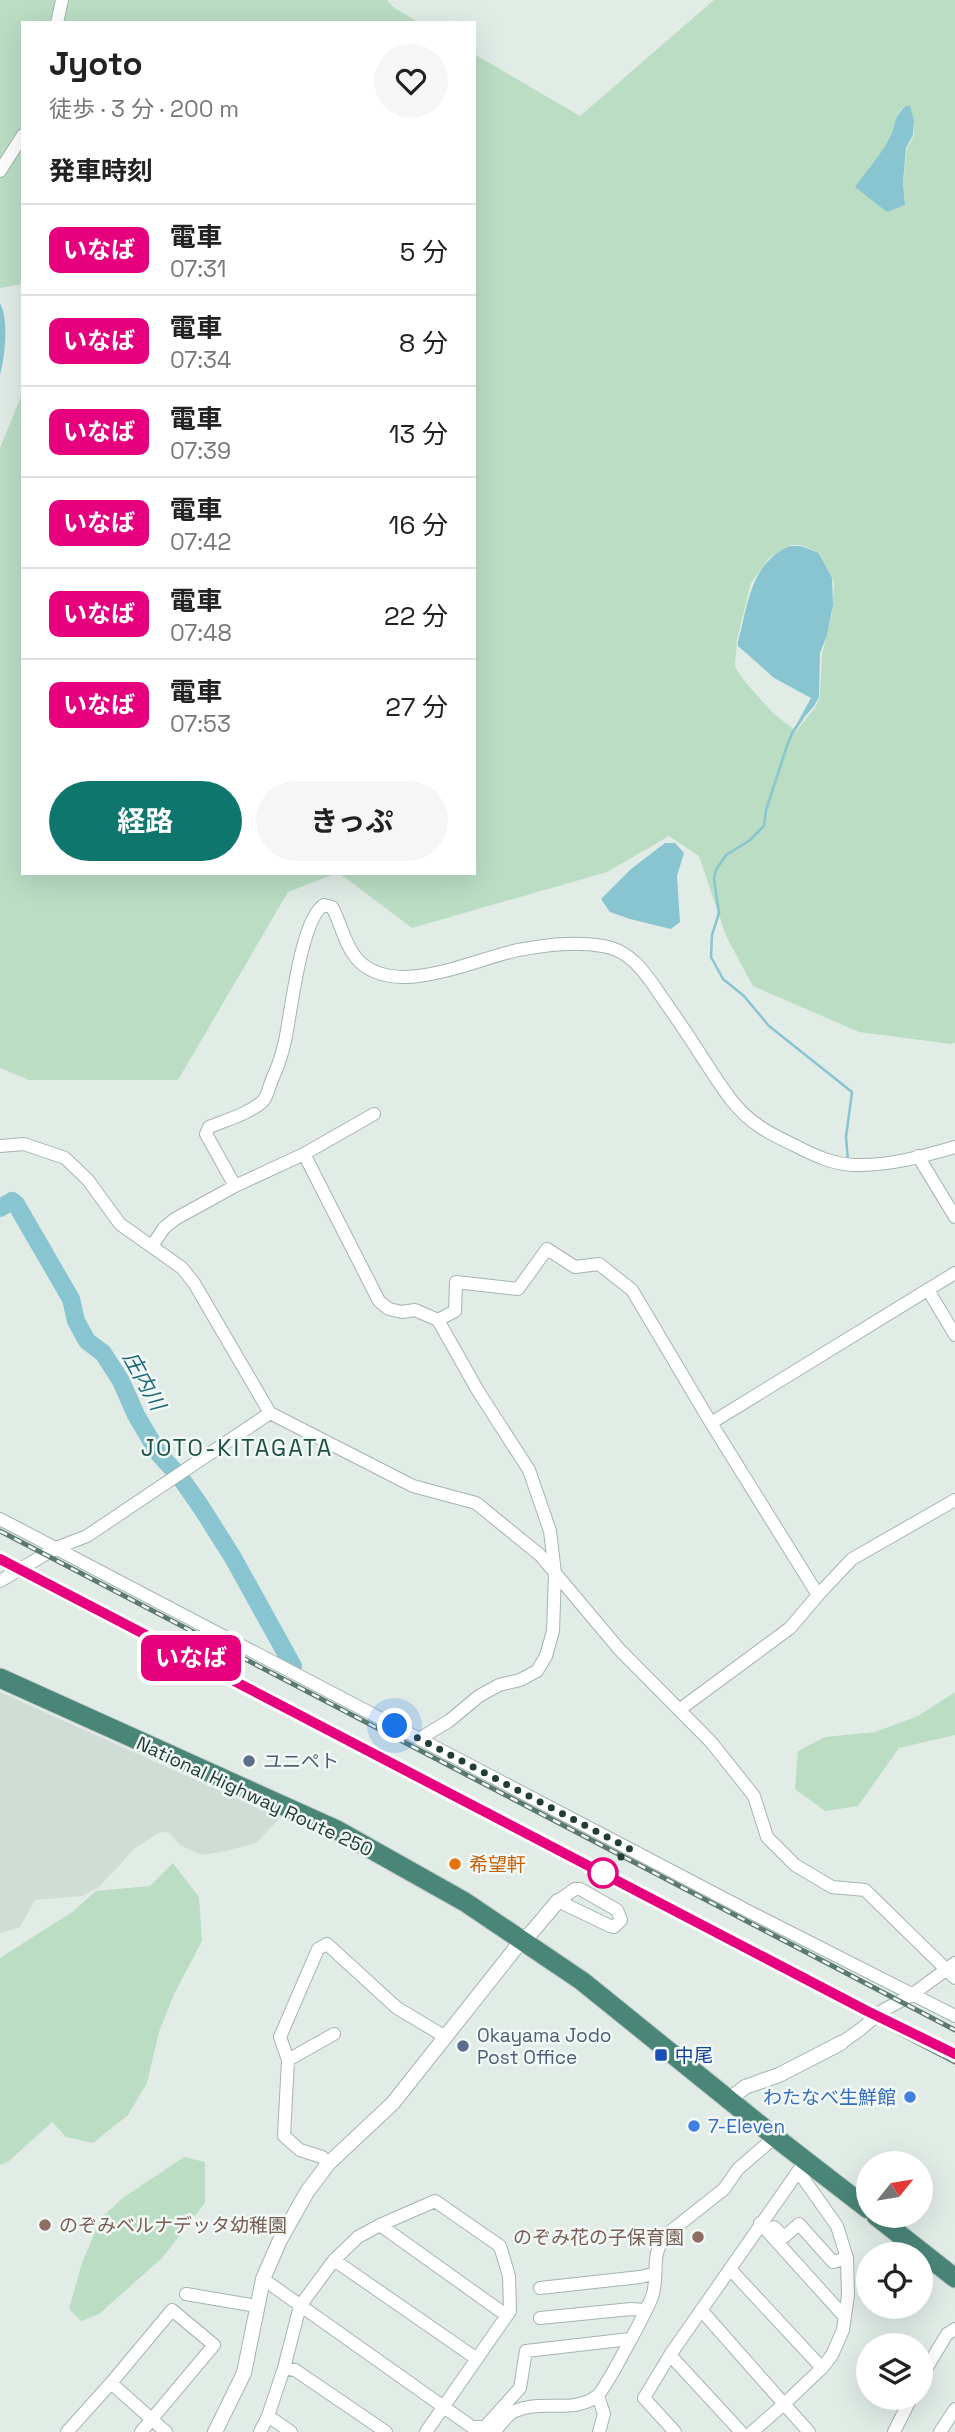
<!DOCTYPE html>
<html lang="ja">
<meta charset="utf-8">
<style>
:root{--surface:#fff;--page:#f6f6f6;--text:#222;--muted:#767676;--line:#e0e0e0;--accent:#0f766e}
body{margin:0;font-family:"Space Grotesk","Noto Sans JP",sans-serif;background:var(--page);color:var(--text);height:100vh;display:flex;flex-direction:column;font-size:26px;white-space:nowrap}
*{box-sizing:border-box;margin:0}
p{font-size:23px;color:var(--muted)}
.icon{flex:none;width:38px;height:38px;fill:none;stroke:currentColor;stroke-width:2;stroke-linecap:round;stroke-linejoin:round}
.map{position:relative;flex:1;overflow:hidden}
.drawer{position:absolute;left:21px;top:21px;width:455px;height:854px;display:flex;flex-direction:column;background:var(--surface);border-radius:0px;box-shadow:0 7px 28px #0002}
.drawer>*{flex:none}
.badge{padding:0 14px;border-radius:10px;font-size:24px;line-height:46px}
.needle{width:46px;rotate:60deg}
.controls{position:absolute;left:856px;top:2151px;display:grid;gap:14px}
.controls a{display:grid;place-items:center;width:77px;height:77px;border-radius:50%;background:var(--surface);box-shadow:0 7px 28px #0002;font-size:35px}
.you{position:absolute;width:35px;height:35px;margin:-18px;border:5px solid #fff;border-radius:50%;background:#1a73e8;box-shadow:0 0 0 10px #1a73e833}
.map>.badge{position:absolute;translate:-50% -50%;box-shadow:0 0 0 4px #fff}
h2{padding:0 28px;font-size:26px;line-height:63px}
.round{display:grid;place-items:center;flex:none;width:74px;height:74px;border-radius:37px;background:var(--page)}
.overview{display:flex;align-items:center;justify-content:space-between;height:119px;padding:0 28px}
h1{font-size:33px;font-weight:700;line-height:52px}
.action{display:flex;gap:14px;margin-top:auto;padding:14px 28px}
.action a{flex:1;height:80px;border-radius:42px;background:var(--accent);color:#fff;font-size:28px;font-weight:700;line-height:80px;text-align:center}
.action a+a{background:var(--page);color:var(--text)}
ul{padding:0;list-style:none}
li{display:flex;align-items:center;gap:21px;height:91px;padding:0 28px;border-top:2px solid var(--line)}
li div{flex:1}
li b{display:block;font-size:26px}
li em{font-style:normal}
li .badge{min-width:77px;font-weight:700;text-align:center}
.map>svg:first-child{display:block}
.built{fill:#d0dcd6}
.green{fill:#baddc4;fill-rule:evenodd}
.water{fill:#89c5d1}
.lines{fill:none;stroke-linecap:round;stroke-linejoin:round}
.stream{stroke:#89c5d1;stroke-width:2.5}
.river{stroke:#89c5d1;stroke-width:18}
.minor-casing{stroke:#a4b4ae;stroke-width:14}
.tertiary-casing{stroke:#a4b4ae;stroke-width:16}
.trunk-casing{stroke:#c1c9c7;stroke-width:21}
.minor{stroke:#fff;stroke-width:12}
.tertiary{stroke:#fff;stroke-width:14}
.trunk{stroke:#4a8678;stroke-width:19}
.rail-casing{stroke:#5c7971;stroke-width:5}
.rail{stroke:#f2f8f5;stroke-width:2.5;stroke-dasharray:8;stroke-linecap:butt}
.line-casing{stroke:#fff;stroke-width:16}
.line{stroke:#e6007e;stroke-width:10}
.walk{stroke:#213d36;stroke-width:7;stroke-dasharray:0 12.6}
.service-dot{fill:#5c6f8a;stroke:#f2f8f5;stroke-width:2.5}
.food-dot{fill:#e8710a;stroke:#f2f8f5;stroke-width:2.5}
.stop-dot{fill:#fff;stroke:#e6007e;stroke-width:3.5}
.transit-dot{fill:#1a4fb4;stroke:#f2f8f5;stroke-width:2.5}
.shop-dot{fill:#3f7fe0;stroke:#f2f8f5;stroke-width:2.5}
.education-dot{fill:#8d6e63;stroke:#f2f8f5;stroke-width:2.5}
.labels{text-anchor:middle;stroke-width:5;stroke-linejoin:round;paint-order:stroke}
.service-label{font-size:19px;fill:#4e5e75;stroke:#f2f8f5;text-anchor:start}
.street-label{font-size:19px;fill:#213d36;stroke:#f2f8f5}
.food-label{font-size:19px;fill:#c56008;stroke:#f2f8f5;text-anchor:start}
.transit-label{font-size:19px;fill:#164399;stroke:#f2f8f5;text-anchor:start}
.shop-label{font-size:19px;fill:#366cbe;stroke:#f2f8f5;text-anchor:end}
.education-label{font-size:19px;fill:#785e54;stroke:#f2f8f5;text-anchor:start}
.water-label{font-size:21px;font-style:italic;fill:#1b6879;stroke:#f2f8f5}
.quarter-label{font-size:23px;letter-spacing:2px;fill:#1d4f44;stroke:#f2f8f5}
</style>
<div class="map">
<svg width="955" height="2432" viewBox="0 0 955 2432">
<rect width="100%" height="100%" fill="#e1ece7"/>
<path class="built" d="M0,1692L280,1818L256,1843L227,1851L202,1855L181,1846L168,1832L158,1833L134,1849L98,1888L82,1896L35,1900L20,1927L0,1933Z"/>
<path class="green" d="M0,0H387L393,7L420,23H23V284L0,288Z
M714,0H955V1043L951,1044L859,1032L753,986L726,936L699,856L669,836L607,872L412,928L339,873H474V54L580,116ZM910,106L914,121V135L907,148L903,182L905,205L887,211L871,169L891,136L898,114L903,107ZM791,545H801L820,553L834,583L832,614L822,654L820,696L815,708L796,731L773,713L746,683L735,667L737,639L751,583L770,557Z
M23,392V873H337L288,892L178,1080H29L0,1068V448Z
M955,1692V1735L899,1748L858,1806L825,1811L795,1789L798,1751L825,1737L875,1732L918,1716Z
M173,1863L199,1897L202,1941L174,1994L159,2032L147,2083L128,2115L93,2143L66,2137L52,2122L9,2161L0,2165V1958L72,1912L96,1891L150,1886Z
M184,2157L205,2162V2203L162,2258L99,2314L81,2321L69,2309L82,2263L101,2218L124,2197Z"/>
<path class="water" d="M910,105L914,121L913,135L906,148L903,182L905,205L887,212L855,187C867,170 881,155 890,137C895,128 894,118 901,111C904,106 905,107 910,105Z
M0,303C9,319 5,357 0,375Z
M790,546H801L819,553L832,578L833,605L827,635L820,653L819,697L814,706L794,729L811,698L774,678L738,646V642C748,605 750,563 790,546Z
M665,843H675L684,853L677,876L680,922L671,929L630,919L610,912L601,899L631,869Z"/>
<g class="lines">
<path class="stream" d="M802,719L792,733L787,746L766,810L764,826L749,841L726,855L716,870L714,879L719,913L712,935L711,957L723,979L744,996L769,1026L852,1092L846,1137L848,1161"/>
<path class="river" d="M0,1208L12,1201L16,1204L71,1299L76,1321L87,1341L103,1353L121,1381L136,1415L159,1454L180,1477L201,1507L232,1556L293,1666"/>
<defs>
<path id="minor" d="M57,23L62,0
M0,171L23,135
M0,1146L24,1144L65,1158L88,1180L120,1224L182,1268L194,1283L270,1413L413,1486L476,1503L540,1555L619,1649L711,1742L754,1796L767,1837L795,1865L832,1887L865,1890L955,1978
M304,1154L379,1301L389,1309L402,1312L415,1310L438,1320L478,1391L529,1470L550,1531L555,1573L553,1631L546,1656L537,1671L520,1680L499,1685L479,1696L449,1721L419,1739
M918,1156L955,1217
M235,1186L206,1134L209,1127C226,1120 249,1114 263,1101C267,1097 269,1088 271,1082C277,1069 282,1055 285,1041C291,1013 301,918 324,905L332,907C341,923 344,944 357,959C394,1000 474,959 518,950C546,945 575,941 603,946C631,950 646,974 661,996C675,1016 689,1036 702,1057C718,1081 734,1110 759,1126C770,1134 784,1140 796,1146C815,1156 835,1165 856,1165C889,1166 924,1156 955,1147
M152,1246L164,1228L175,1219L235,1186L304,1154L374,1114
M928,1290L955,1335
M438,1320L455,1311L456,1282L518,1289L547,1249L575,1267L599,1264L632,1290L711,1423L818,1595
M711,1423L955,1273
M0,1519L746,1910L955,2016
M0,1581L56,1548L87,1536L270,1413
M679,1710L790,1628L818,1595L852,1559L955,1500
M575,1889H580L617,1910L621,1920L614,1927L610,1926L558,1901Z
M841,2043L861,2029L882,2011L913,1994L955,1963
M288,2060L334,2034
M328,2164L322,2157L300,2150L284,2136L288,2060L280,2037L318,1949L327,1944L397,2008L444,2036
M798,2171L837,2226L847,2258L848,2295L843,2330L832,2355L822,2368L784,2404L809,2432
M760,2223L843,2315
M380,2225L506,2315
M774,2227L784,2237L799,2224L833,2262L847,2258
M334,2260L477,2359
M730,2269L822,2368
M263,2279L472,2427H485L520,2388L526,2351L630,2339
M540,2288L640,2277L653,2274
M186,2294L257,2306
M702,2311L784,2404L752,2432
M540,2318L631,2309L645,2310
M670,2355L741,2432
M284,2368L295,2370L386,2432
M920,2379L947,2334L955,2329
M111,2383L166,2432
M598,2396L604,2414L599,2432
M268,2416L291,2432
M67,2432L111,2383L172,2310L214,2345L141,2432
M260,2432L268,2416L284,2368L300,2306L334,2260L358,2237L380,2225L435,2201L500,2246L509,2276L510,2311L426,2432
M494,2432C500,2426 506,2416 513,2412C540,2398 572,2415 597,2396C605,2390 647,2310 652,2297C660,2274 649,2256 666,2235L724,2189L738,2169L775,2137
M675,2432L644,2398L670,2355L806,2160
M894,2432L911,2398
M940,2432L955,2409"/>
<path id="tertiary" d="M730,2099L745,2087L779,2075L841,2043
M215,2432L244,2373L263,2279L280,2240L307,2192L328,2164L393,2103L522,1940L531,1933L558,1901"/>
<path id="trunk" d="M0,1678L337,1830L465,1902L582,1981L775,2137L868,2209
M876,2216L955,2278"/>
</defs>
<use href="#minor" class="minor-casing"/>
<use href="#tertiary" class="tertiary-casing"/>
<use href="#trunk" class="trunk-casing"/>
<use href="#minor" class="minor"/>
<use href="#tertiary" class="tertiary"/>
<use href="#trunk" class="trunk"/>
<defs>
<path id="rail" d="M0,1531L955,2030
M0,1565L955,2062"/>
</defs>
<use href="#rail" class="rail-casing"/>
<use href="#rail" class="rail"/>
</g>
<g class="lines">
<defs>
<path id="line" d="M0,1559L867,2011L955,2054"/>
</defs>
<use href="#line" class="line-casing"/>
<use href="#line" class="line"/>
<path class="walk" d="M395,1726L630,1849L603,1873"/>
</g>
<g class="service-dot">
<circle cx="249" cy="1761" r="7"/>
<circle cx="463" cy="2046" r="7"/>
</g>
<circle class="food-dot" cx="455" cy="1864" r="7"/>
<circle class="stop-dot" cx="603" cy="1873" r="14"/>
<rect class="transit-dot" x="654" y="2048" width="14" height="14" rx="3.5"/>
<g class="shop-dot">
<circle cx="910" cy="2097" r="7"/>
<circle cx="694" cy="2126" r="7"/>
</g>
<g class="education-dot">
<circle cx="45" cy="2225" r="7"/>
<circle cx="698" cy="2237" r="7"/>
</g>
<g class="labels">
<g class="service-label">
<text x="263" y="1768">ユニペト</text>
<text x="477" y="2042">Okayama Jodo<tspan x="477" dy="22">Post Office</tspan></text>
</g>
<g class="street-label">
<text transform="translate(255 1796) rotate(25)" y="7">National Highway Route 250</text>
</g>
<g class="food-label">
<text x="469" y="1871">希望軒</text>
</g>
<g class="transit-label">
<text x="675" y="2062">中尾</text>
</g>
<g class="shop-label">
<text x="896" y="2104">わたなべ生鮮館</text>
<text x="708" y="2133" text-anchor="start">7-Eleven</text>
</g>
<g class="education-label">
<text x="59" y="2232">のぞみベルナデッタ幼稚園</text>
<text x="684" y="2244" text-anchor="end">のぞみ花の子保育園</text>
</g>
<g class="water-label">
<text transform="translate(144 1381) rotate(61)" y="7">庄内川</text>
</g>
<g class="quarter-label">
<text x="237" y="1456">JOTO-KITAGATA</text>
</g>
</g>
</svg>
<div class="controls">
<a><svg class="needle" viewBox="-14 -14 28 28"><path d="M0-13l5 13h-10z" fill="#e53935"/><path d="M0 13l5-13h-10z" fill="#767676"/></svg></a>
<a><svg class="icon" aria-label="locate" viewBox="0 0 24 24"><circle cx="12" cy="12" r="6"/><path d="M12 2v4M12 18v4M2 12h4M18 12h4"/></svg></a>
<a><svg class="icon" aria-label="layers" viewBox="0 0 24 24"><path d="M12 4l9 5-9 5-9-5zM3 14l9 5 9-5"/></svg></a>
</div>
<div class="you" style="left:395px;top:1726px"></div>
<b class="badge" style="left:191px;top:1658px;background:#e6007e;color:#fff">いなば</b>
<section class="drawer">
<div class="overview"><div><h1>Jyoto</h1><p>徒歩 · 3 分 · 200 m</p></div><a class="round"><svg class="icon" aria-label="heart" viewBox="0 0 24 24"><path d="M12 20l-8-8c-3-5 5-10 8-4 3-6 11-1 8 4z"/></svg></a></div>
<h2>発車時刻</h2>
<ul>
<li><span class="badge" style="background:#e6007e;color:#fff">いなば</span><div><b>電車</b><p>07:31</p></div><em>5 分</em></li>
<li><span class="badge" style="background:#e6007e;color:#fff">いなば</span><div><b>電車</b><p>07:34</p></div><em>8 分</em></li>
<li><span class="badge" style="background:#e6007e;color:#fff">いなば</span><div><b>電車</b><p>07:39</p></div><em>13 分</em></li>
<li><span class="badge" style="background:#e6007e;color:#fff">いなば</span><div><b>電車</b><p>07:42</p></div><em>16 分</em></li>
<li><span class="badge" style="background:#e6007e;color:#fff">いなば</span><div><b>電車</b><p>07:48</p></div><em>22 分</em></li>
<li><span class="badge" style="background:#e6007e;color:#fff">いなば</span><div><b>電車</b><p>07:53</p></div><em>27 分</em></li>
</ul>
<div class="action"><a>経路</a><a>きっぷ</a></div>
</section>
</div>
